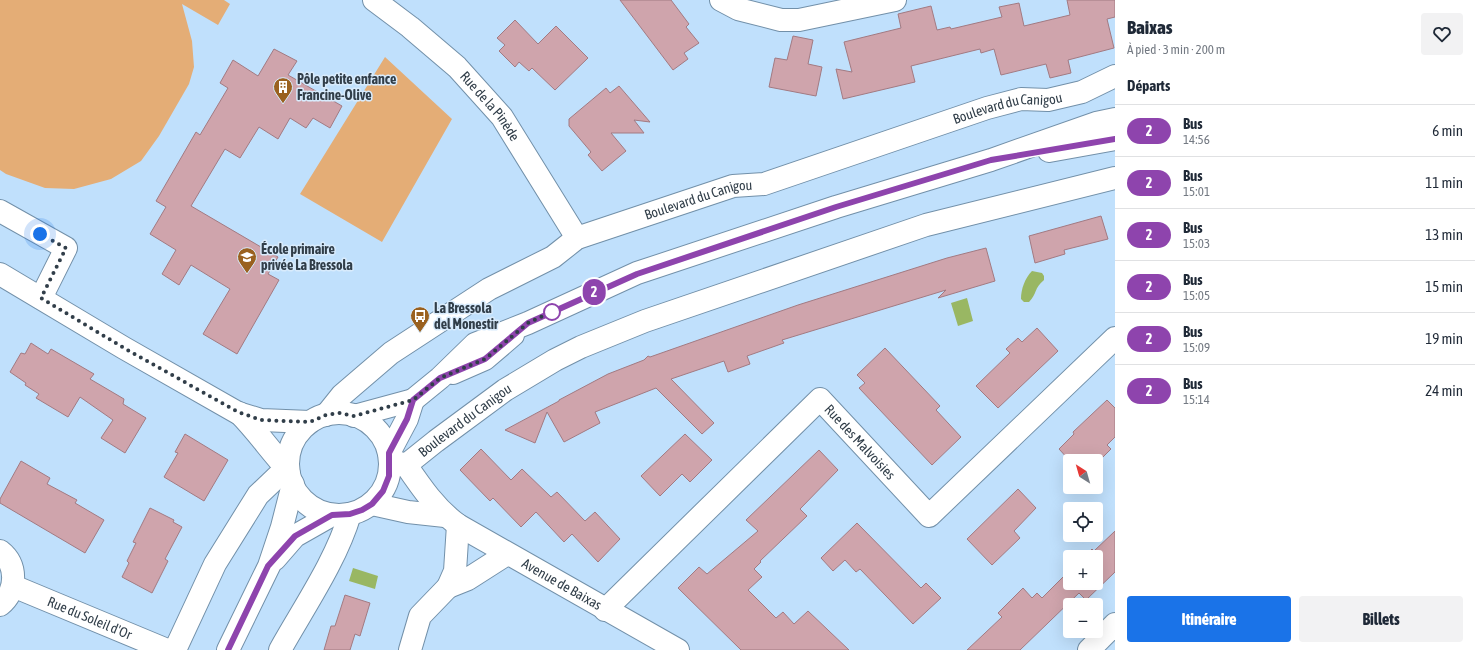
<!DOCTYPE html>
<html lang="fr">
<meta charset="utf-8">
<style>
:root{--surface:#fff;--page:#f2f2f3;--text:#1f2937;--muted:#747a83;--line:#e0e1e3;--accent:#1a73e8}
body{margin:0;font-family:"Asap Condensed",sans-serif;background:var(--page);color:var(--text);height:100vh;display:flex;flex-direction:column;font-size:15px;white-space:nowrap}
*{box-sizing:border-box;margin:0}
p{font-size:13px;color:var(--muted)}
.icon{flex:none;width:22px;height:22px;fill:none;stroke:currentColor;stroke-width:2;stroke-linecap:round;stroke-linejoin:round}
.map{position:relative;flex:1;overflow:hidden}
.details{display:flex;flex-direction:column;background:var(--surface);width:360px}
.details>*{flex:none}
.badge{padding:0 8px;border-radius:13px;font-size:14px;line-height:26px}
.needle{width:26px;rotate:323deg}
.controls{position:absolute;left:1063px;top:454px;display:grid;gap:8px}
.controls a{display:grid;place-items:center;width:40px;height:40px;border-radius:4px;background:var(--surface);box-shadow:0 4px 16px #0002;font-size:20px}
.you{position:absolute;width:20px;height:20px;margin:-10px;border:3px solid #fff;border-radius:50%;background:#1a73e8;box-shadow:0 0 0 6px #1a73e833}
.map>.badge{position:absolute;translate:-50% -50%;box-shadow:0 0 0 2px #fff}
h2{padding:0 12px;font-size:15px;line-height:36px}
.round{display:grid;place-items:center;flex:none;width:42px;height:42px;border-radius:4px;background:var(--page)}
.overview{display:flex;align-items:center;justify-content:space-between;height:68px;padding:0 12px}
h1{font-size:19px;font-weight:800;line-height:30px}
.primary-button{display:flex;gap:8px;margin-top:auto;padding:8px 12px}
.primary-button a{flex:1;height:46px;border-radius:4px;background:var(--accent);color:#fff;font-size:16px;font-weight:800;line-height:46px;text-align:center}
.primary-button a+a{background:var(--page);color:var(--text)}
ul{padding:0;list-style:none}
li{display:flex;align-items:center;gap:12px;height:52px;padding:0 12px;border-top:1px solid var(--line)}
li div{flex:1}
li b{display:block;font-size:15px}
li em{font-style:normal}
li .badge{min-width:44px;font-weight:700;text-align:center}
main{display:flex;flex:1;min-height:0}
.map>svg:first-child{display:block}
.green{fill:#e4ad76}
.water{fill:#99b763}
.building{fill:#cfa4ac;stroke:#a27a82}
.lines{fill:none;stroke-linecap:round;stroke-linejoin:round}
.minor-casing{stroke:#7290a9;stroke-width:24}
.minor{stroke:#fff;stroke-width:22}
.line-casing{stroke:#fff;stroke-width:9}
.line{stroke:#8e44ad;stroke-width:6}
.walk{stroke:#313e49;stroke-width:4;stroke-dasharray:0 7.2}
.stop-dot{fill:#fff;stroke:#8e44ad;stroke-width:2}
.labels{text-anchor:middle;stroke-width:3;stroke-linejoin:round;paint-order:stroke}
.poi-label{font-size:14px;font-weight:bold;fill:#313e49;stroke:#d8ebfc;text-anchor:start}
.street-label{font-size:14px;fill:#313e49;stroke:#d8ebfc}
</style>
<main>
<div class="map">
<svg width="1115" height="650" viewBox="0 0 1115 650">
<rect width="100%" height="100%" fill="#c0e0fc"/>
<path class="green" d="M0,0H224L230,4L218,25L182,4L192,41L194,67L189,84L159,136L141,161L111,179L74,189L45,188L6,174L0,170Z
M385,57L452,119L382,242L300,194Z"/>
<path class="water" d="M1032,271L1042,273L1044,276V280C1034,288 1037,294 1029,302H1024L1021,299C1021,289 1025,278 1032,271Z
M967,298L973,321L958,326L951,303Z
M353,568L378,576L375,589L349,581Z"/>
<path class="building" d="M620,0H671L689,24L686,27L699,43L684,53L688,59L673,70Z
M1067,0H1115V17L1107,19L1114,48L1068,60L1071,73L1050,78L1046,64L1001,75L994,49L981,53L980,49L911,66L915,82L843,99L836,69L852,72L844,42L901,28L898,14L931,6L937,30L950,27L951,29L1002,17L999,7L1019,3L1024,26L1070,15Z
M515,20L538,44L556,26L588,58L555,90L532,68L529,71L519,62L515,67L499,51L505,45L497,38Z
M793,36L813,40L808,64L822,67L816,96L769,87L775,58L787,60Z
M274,49L297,61L288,75L342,106L330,128L313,118L306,128L290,118L278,139L259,127L240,158L225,149L191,206L278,257L268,274L279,280L237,354L203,334L230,289L191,265L179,285L162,274L176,250L150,234L166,207L156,201L196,132L200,135L228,88L220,83L233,60L258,76Z
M619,86L650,122L634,120L644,133H611L626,151L602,171L588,155L591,152L569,126V119L606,88L610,93Z
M1101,216L1108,239L1064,250L1065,254L1035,263L1029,236Z
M986,248L995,281L938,298L946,290L782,340L784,343L747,356L750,364L728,372L724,361L671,379L714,423L702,434L656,388L595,412L600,423L564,442L547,412L535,443L505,430L559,401V400L608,374L644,360L648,356L650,357L798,305L947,258Z
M1037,328L1058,351L998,408L976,386L1010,353L1006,349L1018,338L1022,342Z
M31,343L48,354L51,349L94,374L90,379L124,399L123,404L146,418L125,453L101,438L113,420L80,397L68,417L36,398L39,394L25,385L26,383L10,372L21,353L25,354Z
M885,348L940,406L936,410L961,437L932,465L859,388L865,383L857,375Z
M1107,400L1115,408V437L1107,445L1111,449L1096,464V461H1070L1059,449L1074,434L1073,432Z
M185,434L228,460L204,501L164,477L178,453L175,452Z
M685,434L712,460L690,482L682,474L660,496L641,476Z
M481,449L511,480L522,469L551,497L557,492L585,521L595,512L620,539L598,562L572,534L564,542L536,512L521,527L493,498L490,501L460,470Z
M819,450L838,470L800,509L807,516L760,561L761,562L754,569L762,577L748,590L776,618L783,612L794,624L808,611L849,650H741L678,588L699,567L707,574L758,531L746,520Z
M21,461L50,478L47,484L77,500L75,503L104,520L85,553L0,503V499Z
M1018,489L1036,508L1014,531L1020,538L992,565L967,539Z
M150,508L174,520L173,522L182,527L165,559L168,561L152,593L122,577L129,563L127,561L136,543L133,542Z
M857,523L921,588L926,583L941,598L913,624L860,569L856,572L845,560L833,571L821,558Z
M1115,531V572L1086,600L1079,593L1020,650H967L1002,617L998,613L1023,588L1032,598L1037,593L1042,598L1070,570V583H1096V557H1084L1092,549L1094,551Z
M345,595L370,603L360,636L355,634L350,650H324L331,626H335Z"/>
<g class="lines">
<defs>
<g id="minor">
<path id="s1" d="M374,0L410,27L457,67L502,117L577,238"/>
<path d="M721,0L738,9L781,20H799L895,0"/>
<path d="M1049,151L1115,139"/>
<path d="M0,211L66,248L41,298"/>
<path d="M0,274L124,348L238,413L261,420L310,422"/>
<path d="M453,373L485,359L513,335"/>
<path d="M239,413C257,431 271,452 288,470"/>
<circle cx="339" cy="464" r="51"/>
<path id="s2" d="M326,415L342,395L391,353L489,289L553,257L577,238L733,186L764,184L987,108L1021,99L1048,100L1082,92L1115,76"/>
<path d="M354,416L413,400L440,378L475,344L528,323L637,273L836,207L991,160L1096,123L1115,119"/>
<path d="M389,453L407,419L413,400"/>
<path id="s3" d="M390,460L406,465C421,487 436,509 458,525L678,650"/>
<path id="s4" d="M406,465L436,441L505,390L555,360L581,347L645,321L926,225L1115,178"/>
<path d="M372,504L408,512L445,516"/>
<path d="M458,525L455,571L448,587L468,579L507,554"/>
<path d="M0,551C18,565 17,591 0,605"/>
<path d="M275,559L295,536L332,515"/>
<path id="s5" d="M13,586L167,650"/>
<path id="s6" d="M605,610L820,399L929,516L1115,338"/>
<path d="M175,650L215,564L258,495L278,476L289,474"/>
<path d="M228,650L269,566L282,527L293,484"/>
<path d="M280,650C304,607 336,561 350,514"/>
<path d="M410,650L420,616L448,587"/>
<path d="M1089,650L1115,624"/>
</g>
</defs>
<use href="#minor" class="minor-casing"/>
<use href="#minor" class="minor"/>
</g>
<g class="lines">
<defs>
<path id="line" d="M228,650L268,566L295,536L332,515L350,514L362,510L372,504L383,491L389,476V453L407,419L413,400L440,378L485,359L528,323L637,274L836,207L991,160L1115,139"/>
</defs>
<use href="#line" class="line-casing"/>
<use href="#line" class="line"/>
<path class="walk" d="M40,234L66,248L41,298L124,348L238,412L261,420L310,422L326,415L340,413L354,416L413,400L440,378L485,359L528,323L552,312"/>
</g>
<defs>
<symbol id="building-pin" viewBox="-11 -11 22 30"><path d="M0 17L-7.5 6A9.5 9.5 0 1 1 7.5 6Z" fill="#9a611f" stroke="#d8ebfc"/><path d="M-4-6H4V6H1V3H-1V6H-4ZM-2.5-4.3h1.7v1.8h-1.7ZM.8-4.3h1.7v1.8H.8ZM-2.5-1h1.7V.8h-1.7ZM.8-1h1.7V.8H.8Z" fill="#fff"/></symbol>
<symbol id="school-pin" viewBox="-11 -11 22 30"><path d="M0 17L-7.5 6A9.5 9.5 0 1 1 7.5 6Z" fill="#9a611f" stroke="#d8ebfc"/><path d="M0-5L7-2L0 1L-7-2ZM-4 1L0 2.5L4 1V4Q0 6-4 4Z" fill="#fff"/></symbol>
<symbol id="bus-pin" viewBox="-11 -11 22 30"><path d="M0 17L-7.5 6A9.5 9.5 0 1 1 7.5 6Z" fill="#9a611f" stroke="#d8ebfc"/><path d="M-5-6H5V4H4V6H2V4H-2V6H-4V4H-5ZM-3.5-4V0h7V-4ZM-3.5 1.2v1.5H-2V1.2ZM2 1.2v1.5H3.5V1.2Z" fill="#fff"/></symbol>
</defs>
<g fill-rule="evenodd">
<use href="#building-pin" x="272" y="76" width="22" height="30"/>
<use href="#school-pin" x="236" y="246" width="22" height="30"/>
<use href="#bus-pin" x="409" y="305" width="22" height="30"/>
</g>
<circle class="stop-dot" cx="552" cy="312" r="8"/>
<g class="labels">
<g class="poi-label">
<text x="297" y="84">Pôle petite enfance<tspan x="297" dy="16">Francine-Olive</tspan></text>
<text x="261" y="254">École primaire<tspan x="261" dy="16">privée La Bressola</tspan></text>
<text x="434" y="313">La Bressola<tspan x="434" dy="16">del Monestir</tspan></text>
</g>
<g class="street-label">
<text dy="5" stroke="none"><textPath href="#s1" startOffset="158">Rue de la Pinède</textPath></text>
<text dy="5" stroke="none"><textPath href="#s2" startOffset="761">Boulevard du Canigou</textPath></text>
<text dy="5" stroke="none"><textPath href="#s2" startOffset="437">Boulevard du Canigou</textPath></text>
<text dy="5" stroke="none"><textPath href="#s4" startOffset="74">Boulevard du Canigou</textPath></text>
<text dy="5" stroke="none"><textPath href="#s6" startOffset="360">Rue des Malvoisies</textPath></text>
<text dy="5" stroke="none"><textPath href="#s3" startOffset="216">Avenue de Baixas</textPath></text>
<text dy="5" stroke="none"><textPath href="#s5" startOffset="83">Rue du Soleil d'Or</textPath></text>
</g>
</g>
</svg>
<div class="controls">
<a><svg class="needle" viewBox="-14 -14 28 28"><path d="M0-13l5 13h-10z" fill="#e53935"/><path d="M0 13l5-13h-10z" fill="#747a83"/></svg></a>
<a><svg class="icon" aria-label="locate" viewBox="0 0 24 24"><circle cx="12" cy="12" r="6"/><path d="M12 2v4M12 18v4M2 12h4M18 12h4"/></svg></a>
<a>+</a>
<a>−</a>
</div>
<div class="you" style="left:40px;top:234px"></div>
<b class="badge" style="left:594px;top:292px;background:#8e44ad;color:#fff">2</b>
</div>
<section class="details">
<div class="overview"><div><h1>Baixas</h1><p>À pied · 3 min · 200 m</p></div><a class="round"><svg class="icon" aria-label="heart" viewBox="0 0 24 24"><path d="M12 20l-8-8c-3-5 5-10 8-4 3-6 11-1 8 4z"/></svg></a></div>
<h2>Départs</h2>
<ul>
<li><span class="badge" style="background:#8e44ad;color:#fff">2</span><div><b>Bus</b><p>14:56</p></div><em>6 min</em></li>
<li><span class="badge" style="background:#8e44ad;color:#fff">2</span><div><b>Bus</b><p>15:01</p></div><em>11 min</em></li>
<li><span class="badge" style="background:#8e44ad;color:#fff">2</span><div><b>Bus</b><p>15:03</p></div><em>13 min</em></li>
<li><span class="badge" style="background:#8e44ad;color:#fff">2</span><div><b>Bus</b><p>15:05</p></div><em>15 min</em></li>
<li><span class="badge" style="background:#8e44ad;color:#fff">2</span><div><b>Bus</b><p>15:09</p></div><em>19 min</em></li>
<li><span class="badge" style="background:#8e44ad;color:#fff">2</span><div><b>Bus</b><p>15:14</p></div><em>24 min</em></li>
</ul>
<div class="primary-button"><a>Itinéraire</a><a>Billets</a></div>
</section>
</main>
